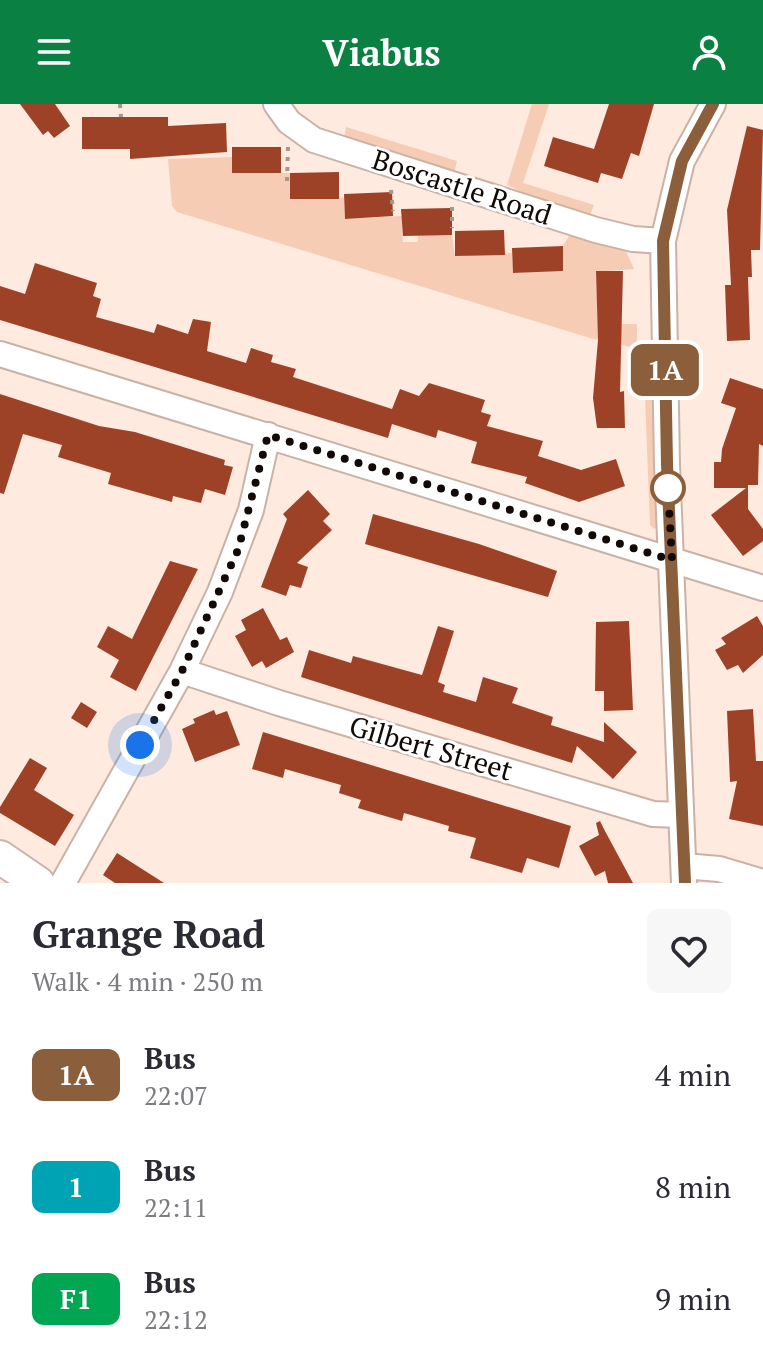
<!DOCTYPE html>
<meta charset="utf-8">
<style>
:root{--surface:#fff;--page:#f7f7f7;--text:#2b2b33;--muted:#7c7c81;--accent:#0b8043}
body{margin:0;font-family:"PT Serif",serif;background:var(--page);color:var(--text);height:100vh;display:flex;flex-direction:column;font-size:30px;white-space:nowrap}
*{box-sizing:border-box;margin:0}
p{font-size:26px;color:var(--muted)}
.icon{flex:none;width:44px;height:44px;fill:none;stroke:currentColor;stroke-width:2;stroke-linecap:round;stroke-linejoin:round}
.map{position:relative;height:779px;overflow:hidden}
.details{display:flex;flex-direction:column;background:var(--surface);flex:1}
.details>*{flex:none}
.badge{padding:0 16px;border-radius:12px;font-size:28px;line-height:52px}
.you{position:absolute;width:40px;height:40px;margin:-20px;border:6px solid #fff;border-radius:50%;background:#1a73e8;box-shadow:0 0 0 12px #1a73e833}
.map>.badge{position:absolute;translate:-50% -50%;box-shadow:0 0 0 4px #fff}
.round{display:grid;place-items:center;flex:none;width:84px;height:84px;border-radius:12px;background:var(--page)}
.overview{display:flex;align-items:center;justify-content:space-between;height:136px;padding:0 32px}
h1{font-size:38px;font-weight:600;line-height:60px}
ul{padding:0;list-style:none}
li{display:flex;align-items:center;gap:24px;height:112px;padding:0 32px}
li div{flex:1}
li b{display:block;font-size:30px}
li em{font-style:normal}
li .badge{min-width:88px;font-weight:700;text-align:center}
header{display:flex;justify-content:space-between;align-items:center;height:104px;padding:0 32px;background:var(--accent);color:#fff;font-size:36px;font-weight:600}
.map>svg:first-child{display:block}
.green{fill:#f7ccb5}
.building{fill:#9e4227}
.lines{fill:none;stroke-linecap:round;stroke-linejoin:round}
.minor-casing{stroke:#c9b2a6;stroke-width:28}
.tertiary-casing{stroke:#c9b2a6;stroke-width:36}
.path{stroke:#a5968e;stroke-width:4;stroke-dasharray:4 6;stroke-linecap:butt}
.minor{stroke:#fff;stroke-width:24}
.tertiary{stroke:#fff;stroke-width:32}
.line-casing{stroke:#fff;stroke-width:18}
.line{stroke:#8b5e3c;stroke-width:12}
.walk{stroke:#120a07;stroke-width:8;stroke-dasharray:0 14.4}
.stop-dot{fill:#fff;stroke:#8b5e3c;stroke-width:4}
.labels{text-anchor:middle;stroke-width:6;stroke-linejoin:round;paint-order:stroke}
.street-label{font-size:28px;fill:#120a07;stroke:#fff}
</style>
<header><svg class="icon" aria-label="menu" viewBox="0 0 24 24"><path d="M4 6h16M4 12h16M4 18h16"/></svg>Viabus<svg class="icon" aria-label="person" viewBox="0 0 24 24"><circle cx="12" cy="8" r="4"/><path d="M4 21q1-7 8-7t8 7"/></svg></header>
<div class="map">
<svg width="763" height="779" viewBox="0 0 763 779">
<rect width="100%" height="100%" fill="#feeadf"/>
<path class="green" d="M532,0H549L523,79L594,101L590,111L530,92L507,81Z
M346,23L457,57L454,70L344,35Z
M232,53V69H290L291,95L344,94L345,115L402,112L403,138H418V131H452L455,152L512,149L513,169L563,167V142L570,130L625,145L634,165L596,168L598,220H637V238L631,243L590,234L177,108L172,102L168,55Z
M645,293H656L658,423L654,425L650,421Z"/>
<path class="building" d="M20,0H55L70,22L54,34L48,27L43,31Z
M609,0H654L639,52L631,49L622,75L601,69L598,79L544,62L553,33L594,45Z
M82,13H168V22L226,19L227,48L130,55V45H82Z
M747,22L763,26L760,146H751L752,173H748L750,236L727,237L725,181H731L727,106Z
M232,43H281V69H232Z
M339,68V95H290V69Z
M392,88L393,112L345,115L344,90Z
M452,104V131L403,132L401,105Z
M504,126L505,151L455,152V127Z
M563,142V167L513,169L512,144Z
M35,159L97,179L93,192L101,195L96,213L154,229L157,220L188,230L193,215L211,218L207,247L246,259L251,244L273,251L271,258L296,265L293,273L392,305L400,285L419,292L429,279L485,296L481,308L491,311L487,322L543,337L538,352L581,366L616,355L625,382L579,398L525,379L527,373L471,359L477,338L438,326L436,334L392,320L388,334L0,216V182L25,190Z
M596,167H623L620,288L624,287L625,324H597L593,294L598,236Z
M730,274L763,285V342L759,340L758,381H748V405L763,425V437L743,452L711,411L746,384H714V358H721L722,345L736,304L721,299Z
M0,290L99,322L135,328L225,356L224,361L233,363L225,391L205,385L201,399L173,392L172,398L108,380L111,369L58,353L62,341L23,330L4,390L0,389Z
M308,386L330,410L323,417L332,426L297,459L308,463L301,484L290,481L286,492L261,483L287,415L283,410Z
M373,410L479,440L557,467L548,493L365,440Z
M170,457L198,465L136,587L110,573L119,556L97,543L108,522L132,535Z
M263,504L280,536L287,533L294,548L266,564L262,557L252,563L235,532L246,526L241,516Z
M757,512L763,522V551L743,569L738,561L727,566L715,546L726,540L721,534Z
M629,517L633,606L604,607V587H595L596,518Z
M438,522L454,527L438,578L445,581L443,588L476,598L483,573L518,584L512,599L553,613L551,621L604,638V618L637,648L613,675L577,642L572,659L301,573L309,546L351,559L353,552L422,571Z
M81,598L97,608L87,624L71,614Z
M753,605L756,657H763V722L729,715L737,677L730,678L727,607Z
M214,606L216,611L227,607L240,641L195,658L182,625L195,619L193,615Z
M263,628L571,722L559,764L527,754L522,769L470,754L476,734L448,727L449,722L404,709L402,717L358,704L361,696L339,689L341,681L285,665L283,674L252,665Z
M30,654L47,664L34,686L74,711L55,742L0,709V703Z
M600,717L605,727L633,779H608L605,767L595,772L579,742L599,731L596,719Z
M117,749L164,779H115L103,771Z"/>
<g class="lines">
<defs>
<path id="minor" d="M276,0L289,18L314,36L596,126L633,135L663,137
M0,250L763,484
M182,567L279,599L653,710L681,711
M684,762L719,765L763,778
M63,779L182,567L220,488L251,406L268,331
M684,779L667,360L663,137L682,57L713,0"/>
<path id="tertiary" d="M0,753L38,779"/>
</defs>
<use href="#minor" class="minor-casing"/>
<use href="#tertiary" class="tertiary-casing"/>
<path class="path" d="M120,0L121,13
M287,77L288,43
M391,86L393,107
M452,103V124"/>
<use href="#minor" class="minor"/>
<use href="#tertiary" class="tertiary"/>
</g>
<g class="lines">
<defs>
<path id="line" d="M685,779L667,360L663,137L682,57L713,0"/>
</defs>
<use href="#line" class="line-casing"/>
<use href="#line" class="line"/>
<path class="walk" d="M140,641L182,567L238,446L268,331L672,456L668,384"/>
</g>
<circle class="stop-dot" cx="668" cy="384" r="16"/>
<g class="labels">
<g class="street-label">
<text transform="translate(462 83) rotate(18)" y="10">Boscastle Road</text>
<text transform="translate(431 644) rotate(16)" y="10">Gilbert Street</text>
</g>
</g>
</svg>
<div class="you" style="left:140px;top:641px"></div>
<b class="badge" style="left:665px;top:266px;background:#8b5e3c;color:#fff">1A</b>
</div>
<section class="details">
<div class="overview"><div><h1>Grange Road</h1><p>Walk · 4 min · 250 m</p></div><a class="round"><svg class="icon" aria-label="heart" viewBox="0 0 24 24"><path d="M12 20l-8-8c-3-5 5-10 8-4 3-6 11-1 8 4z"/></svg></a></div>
<ul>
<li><span class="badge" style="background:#8b5e3c;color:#fff">1A</span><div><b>Bus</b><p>22:07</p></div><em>4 min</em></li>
<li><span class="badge" style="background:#00a3b4;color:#fff">1</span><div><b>Bus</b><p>22:11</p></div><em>8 min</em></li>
<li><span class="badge" style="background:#00a651;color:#fff">F1</span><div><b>Bus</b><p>22:12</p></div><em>9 min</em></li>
</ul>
</section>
